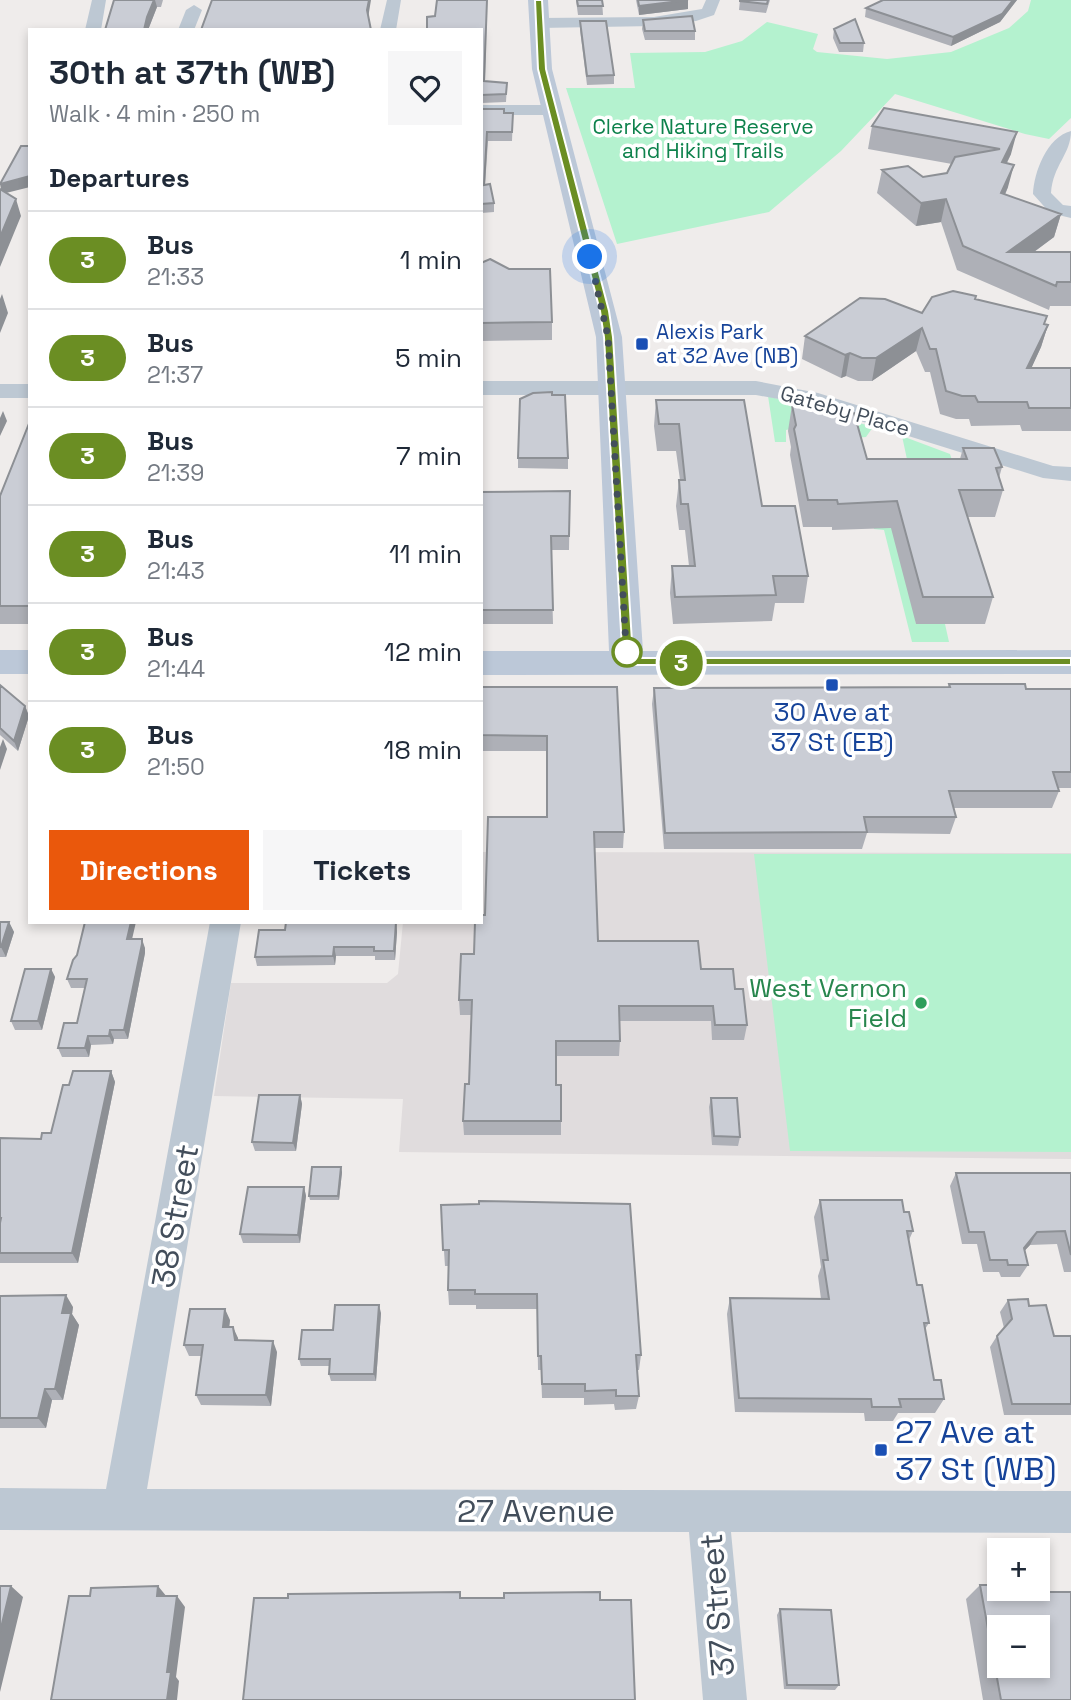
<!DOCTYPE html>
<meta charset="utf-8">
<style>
:root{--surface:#fff;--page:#f6f6f7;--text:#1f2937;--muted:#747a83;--line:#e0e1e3;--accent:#ea580c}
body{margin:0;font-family:"Space Grotesk",sans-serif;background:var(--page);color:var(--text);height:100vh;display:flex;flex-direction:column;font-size:26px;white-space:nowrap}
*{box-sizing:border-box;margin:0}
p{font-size:23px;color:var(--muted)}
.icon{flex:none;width:38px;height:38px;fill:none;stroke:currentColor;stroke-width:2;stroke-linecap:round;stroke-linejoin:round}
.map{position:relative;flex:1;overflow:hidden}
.side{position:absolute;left:28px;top:28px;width:455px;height:896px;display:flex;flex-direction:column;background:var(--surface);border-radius:0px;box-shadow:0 4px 10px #0003}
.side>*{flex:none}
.badge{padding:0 14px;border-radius:23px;font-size:24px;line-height:46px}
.buttons{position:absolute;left:987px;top:1538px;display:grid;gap:14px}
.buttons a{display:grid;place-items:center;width:63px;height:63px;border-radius:0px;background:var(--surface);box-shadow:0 4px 10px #0003;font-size:35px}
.you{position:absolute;width:35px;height:35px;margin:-18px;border:5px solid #fff;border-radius:50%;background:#1a73e8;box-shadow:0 0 0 10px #1a73e833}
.map>.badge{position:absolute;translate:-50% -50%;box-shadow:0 0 0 4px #fff}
h2{padding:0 21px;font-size:26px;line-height:63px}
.round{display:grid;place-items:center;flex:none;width:74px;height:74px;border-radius:0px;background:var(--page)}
.head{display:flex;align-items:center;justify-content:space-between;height:119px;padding:0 21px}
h1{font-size:33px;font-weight:800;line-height:52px}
.primary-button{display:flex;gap:14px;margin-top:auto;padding:14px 21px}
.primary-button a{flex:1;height:80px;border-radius:0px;background:var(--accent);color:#fff;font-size:28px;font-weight:800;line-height:80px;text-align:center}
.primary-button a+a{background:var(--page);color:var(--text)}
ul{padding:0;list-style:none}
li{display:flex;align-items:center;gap:21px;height:98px;padding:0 21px;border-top:2px solid var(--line)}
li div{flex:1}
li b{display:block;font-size:26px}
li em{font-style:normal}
li .badge{min-width:77px;font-weight:700;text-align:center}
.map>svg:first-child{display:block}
.education{fill:#e0dcdd}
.green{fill:#b4f2cf}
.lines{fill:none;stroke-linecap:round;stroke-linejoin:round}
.street{fill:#bdc8d3;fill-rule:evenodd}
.secondary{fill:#bcc8d8;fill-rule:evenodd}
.wall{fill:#aeb0b7}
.shaded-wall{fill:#8d9095}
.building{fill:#cacdd5;stroke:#8d9095;stroke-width:2;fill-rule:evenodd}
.line{fill:#6b8e23;stroke:#fff;stroke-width:2}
.walk{stroke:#434e5b;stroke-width:7;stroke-dasharray:0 12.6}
.transit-dot{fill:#1a4fb4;stroke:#fff;stroke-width:2.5}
.stop-dot{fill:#fff;stroke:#6b8e23;stroke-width:3.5}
.leisure-dot{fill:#2e9e5b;stroke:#fff;stroke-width:2.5}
.labels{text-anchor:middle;stroke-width:7;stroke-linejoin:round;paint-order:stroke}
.far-park-label{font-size:21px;fill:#0e824c;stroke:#fff}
.far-transit-label{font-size:21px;fill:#164399;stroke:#fff;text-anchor:start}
.far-street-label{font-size:21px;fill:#434e5b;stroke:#fff}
.transit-label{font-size:26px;fill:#164399;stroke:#fff}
.leisure-label{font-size:26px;fill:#27864d;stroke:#fff;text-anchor:end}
.near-street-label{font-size:32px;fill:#434e5b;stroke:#fff}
.near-transit-label{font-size:32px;fill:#164399;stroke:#fff;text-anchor:start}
</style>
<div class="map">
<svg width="1071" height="1700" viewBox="0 0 1071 1700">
<rect width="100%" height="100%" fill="#efeceb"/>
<path class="education" d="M481,852L1071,853V1159L399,1152L403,1099L214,1096L231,983H387L398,974L403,922H481Z"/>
<path class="green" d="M1031,0H1071V118L1049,139L1025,134L895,94L841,151L769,212L617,244L566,88H635L630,53L705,52L742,41L767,22L818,34L813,49L817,52L887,59L951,52L1009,28L1028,11Z
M768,396L873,427L866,437L856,438L873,496L894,464L916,624H945L949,642H912L884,530L874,529L873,523L795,428L786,430V442H775Z
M902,436L950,454L970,516L908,464Z
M754,854H1071V1152L790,1151Z"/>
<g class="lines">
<path class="street" d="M92,0H106L101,30H85Z
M387,0H401L396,30H380Z
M706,0H720L714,15L696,21L654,26L540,28L532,23L540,18L654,17L702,9Z
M194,5L202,10L194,30H178L186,10Z
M481,105H552L560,110L552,115H481Z
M1071,131C1071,154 1053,165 1051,193L1063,205L1071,206V218L1050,213L1033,194C1034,172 1047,137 1071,131Z
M481,381H756L818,393L1053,466L1071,467V481L1043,478L806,404L756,395H481Z
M0,384H30V398H0Z
M210,922H241L147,1489L1071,1491V1533L731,1532L747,1700H703L689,1532L0,1530V1488L106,1489Z"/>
<path class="secondary" d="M528,0H548L552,69L622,337L643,651L1071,650V674L481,675V651H609L596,337L532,69Z
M0,650H30V674H0Z"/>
</g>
<path class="wall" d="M114,0H163L161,7H157L148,30H105Z
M437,0H487L485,81L507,83L506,102L481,103V30H427V17L435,16Z
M576,0H602L603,15H578Z
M636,0H688V9L639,15Z
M740,0H770L766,13L739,10Z
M883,0H1017L1000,22L951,46L865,17L866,8Z
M643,20L695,31V40H645L642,29Z
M580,21L614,75V84L587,85L580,30Z
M834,29L864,43L863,52H839L833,38Z
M884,108L1011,154L1007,163L1008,187L1005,195L1061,214L1054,237L1034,252H1071V306H1050L1049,310L957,270L941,222L916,226L877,193L882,170L923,177L947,173L952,164L868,149L872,126Z
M481,109L504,113H513L512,141H488L485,185L494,203V212L481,213Z
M481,263L552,322V340L481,341Z
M975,299L1048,325L1041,347L1031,368H1071V431H1022L1020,425L971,426L969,419H956L940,414L930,372H925L916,351L872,381H858L846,376L841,378L802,359L805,336L922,313Z
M656,400L762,506L808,576L804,603H775L772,621L673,624L670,593L672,566H689L685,530H679L676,506L679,480H680L676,451H657L654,426Z
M792,405L828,412L867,459H960L963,448L1002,467L999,478L1003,490L995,517H967L993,597L985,624H916L891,528L832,530V527H803L790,455L791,447L788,431Z
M30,421V624H0V496Z
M518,458H568V469L518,468Z
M570,491L569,550H551L553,624H481V492Z
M949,684L1026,689H1071V788H1058L1059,791L1052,808H954L956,817L950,834L867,833L862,849H664L652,704L654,688L948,687Z
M0,685L25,706L29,716L18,751L0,735Z
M481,687H617L624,832L623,848H594L598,941L701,969L735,989L747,1025L744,1040H712L711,1021H619L620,1041L619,1056H556V1085L561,1121V1135H464L463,1121L469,1084L472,1015H460L459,1000L474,954L547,817V751H481Z
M0,922H9L14,932L6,957H0Z
M396,922L397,932L395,960H375V956H336L335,965L257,966L255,957L285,930Z
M132,939L145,948V953L128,1039H114L113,1044L91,1045L89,1057H62L58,1048L77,1023L85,988H71L67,979Z
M51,969L55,977L42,1030H15L11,1021Z
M111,1071L115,1082L78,1263H0V1138L41,1139L51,1133L69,1085Z
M300,1095L302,1104L296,1151H255L252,1142Z
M711,1098L740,1137L738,1146L712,1145L709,1107Z
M342,1172L339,1200H310L309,1196Z
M956,1173H1071V1272H1064L1057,1244L1030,1245L1024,1251L1028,1265L1020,1277H1001L999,1272H983L977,1244H962L950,1186Z
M304,1187L306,1196L300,1243H243L240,1234Z
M820,1200L904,1212L913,1231L909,1240L917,1285L929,1323L925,1329L934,1380L944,1399L935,1413H898L893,1421H865L864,1413L735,1412L727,1314L730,1298L821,1299L818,1276L821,1267L814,1217Z
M441,1205L641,1355L639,1370H637L639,1396L636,1409L615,1410L614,1404L584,1405V1398H542L541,1370H538L537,1309H476V1305H449L448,1290V1266H445Z
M0,1296L73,1307L72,1314L79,1325L63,1400H52L46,1428H0Z
M1008,1300L1029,1306L1054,1336H1071V1415H1004L990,1347L997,1336L1004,1328L1000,1312Z
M381,1313L376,1381H331L329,1374L330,1366H301L299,1359L333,1330Z
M230,1320L229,1327L238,1338V1340L277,1352L271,1406L201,1405L196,1395L202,1356H189L184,1345Z
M980,1585L1004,1592L1071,1700H983L966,1599Z
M780,1609L839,1685L835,1690L784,1689L777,1615Z"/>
<path class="shaded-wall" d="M154,0H155L157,7L148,30H144L147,17Z
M369,0H371L368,18L367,10Z
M688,0V9L639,15V6Z
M1013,0H1017L1000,22L951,46L953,37Z
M1017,132L1011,154L996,184L1002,162Z
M1014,165L1008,187L995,216L1001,193Z
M30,176V187L2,194L0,184Z
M16,199L21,216L0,267V237Z
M946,199L941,222L916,226L921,203Z
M1061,214L1054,237L1012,268L1008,252Z
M2,294L8,313L0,333V299Z
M1048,325L1041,347L1021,391L1027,368Z
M922,328L916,351L872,381L876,358Z
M850,353L846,376L841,378L845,355Z
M3,411L7,421L0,436V418Z
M25,706L29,716L18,751L14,741Z
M3,739L7,749L0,770V747Z
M9,922L14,932L6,957L1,947Z
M131,922H136L130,948L127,939Z
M396,922L397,932L395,960L394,951Z
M142,939L145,948V953L128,1039L124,1030Z
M334,947L336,956L335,965L333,956Z
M51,969L55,977L42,1030L38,1021Z
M110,1030L114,1039L113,1044L109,1036Z
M88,1036L91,1045L89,1057L85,1048Z
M111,1071L115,1082L78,1263L72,1253Z
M300,1095L302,1104L296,1151L293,1143Z
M341,1167L342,1172L339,1200L338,1196Z
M304,1187L306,1196L300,1243L298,1235Z
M1037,1232L1030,1245L1016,1260L1024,1248Z
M66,1295L73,1307L72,1314L79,1325L63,1400L55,1389L62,1313Z
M379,1305L381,1313L376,1381L374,1374Z
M225,1309L230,1320L228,1338L223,1327Z
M233,1327L238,1338L240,1352L235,1340Z
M273,1341L277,1352L271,1406L266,1395Z
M45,1389L52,1400L46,1428L38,1418Z
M11,1586L23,1597L0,1692V1632Z
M158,1586L167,1597L157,1596Z
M177,1596L185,1607L176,1677L179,1681L177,1700H167V1672Z"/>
<path class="building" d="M114,0H154L147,17L144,30H105Z
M212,0H369L367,10L371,30H201Z
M437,0H487L484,81L507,83L506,94L481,95V30H427V17L435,16Z
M577,0H602L603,6H578Z
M638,0H688L639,6Z
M740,0H768L767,4L740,1Z
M883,0H1013L1002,14L953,37L866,8Z
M692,16L695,31H645L643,20Z
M855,19L864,43H840L834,29Z
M580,21H606L614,75L587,76Z
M884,108L1017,132L1002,162L1014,165L1001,193L1061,214L1008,252H1071V282H1057L1056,286L963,246L946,199L921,203L882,170L908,166L923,177L947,173L955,157L1000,149L872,126Z
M481,109H504V113H513L512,132H487L484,185L490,184L494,203L481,204Z
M21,146H30V176L0,184Z
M0,189L16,199L0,237Z
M490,259L509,269H550L552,322L481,323V263Z
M953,291L976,296L975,299L1047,316L1044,324L1048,325L1027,368H1071V408H1029L1027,402H978L975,396H962L946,391L936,349H930L922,328L876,358H862L850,353L845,355L805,336L860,298L885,299L922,313L932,297Z
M552,392V395H565L568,458H518L520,399L533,393Z
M656,400H744L762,506H795L808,576H773L776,595L675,597L672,566H695L688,504H681L679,480H685L679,424H659Z
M795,404H822L826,405L828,412L854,413L867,459H967L963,448H994L1002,467L996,468L1003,490H959L993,597H923L897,501L838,504L837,500H808L794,429L796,425L792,405Z
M30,421V606H0V496Z
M570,491L569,536H551L553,610H481V492Z
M949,684H1025L1026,689H1071V772H1053L1059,791H949L956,817H864L867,832L665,833L654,688L950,687Z
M0,685L25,706L14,741L0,728Z
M481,687H617L624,832H594L598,941H698L701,969H733L735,989H743L747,1025H715L713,1006H619L620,1041H556V1085H561V1121H463L465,1084H469L472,1000H459L461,954H474L475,922H481V915H485L488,817H547V736L481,735Z
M0,922H9L1,947H0Z
M85,922H131L127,939H142V944L124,1030H110L109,1036H88L85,1048H58L64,1023H77L87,979H67L73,960L77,955Z
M286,922H396L394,951H374V947H334L333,956L255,957L259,930H285Z
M25,969H51L38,1021H11Z
M73,1071H111L72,1253H0V1223L1,1218H0V1138L41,1139L42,1133H51L63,1085H69Z
M259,1095H300L293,1143L252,1142Z
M711,1098H737L740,1137L714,1136Z
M312,1167H341L338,1196H309Z
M956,1173H1071V1255L1065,1231L1037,1232L1024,1248L1028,1265H1008L1007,1260H990L984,1232H969Z
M248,1187H304L298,1235L240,1234Z
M820,1200H902L904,1212H909L913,1231H907L917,1285H922L929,1323H924L934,1380H941L944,1399H899L901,1407H872L871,1399L739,1398L730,1298L829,1299L823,1260H828Z
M479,1201L630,1204L641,1355H636L639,1396H616V1390L585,1391V1384H542L541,1356H538L537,1294H475V1290H448L449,1250H443L441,1205L479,1204Z
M66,1295L62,1313H71L55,1389H45L38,1418H0V1296Z
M1028,1299L1029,1306L1046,1305L1054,1336H1071V1404H1012L997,1336L1012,1319L1008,1300Z
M335,1305H379L374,1374H329L330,1359H299L302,1330H333Z
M190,1309H225L223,1327H233L235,1340L273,1341L266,1395H196L203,1345H184Z
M980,1585H999V1589H1004V1592H1071V1700H1001ZM999,1628H1038V1666H999Z
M0,1586H11L0,1632Z
M158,1586L157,1596H177L167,1672H171L167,1700H51L69,1596H90L91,1588Z
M460,1592V1598H504V1593L600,1592V1600H631L635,1700H243L254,1598H288V1594Z
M780,1609L831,1610L839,1685H787Z"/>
<path class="line" d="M535,0H542L546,69L609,311L613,337L633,658H1071V665H623L604,337L600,311L538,69Z"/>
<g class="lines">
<path class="walk" d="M590,257L608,337L627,663V652"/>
</g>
<g class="transit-dot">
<rect x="635" y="337" width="14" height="14" rx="3.5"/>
<rect x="825" y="678" width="14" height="14" rx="3.5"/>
<rect x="874" y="1443" width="14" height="14" rx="3.5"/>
</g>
<circle class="stop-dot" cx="627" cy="652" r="14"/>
<circle class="leisure-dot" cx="921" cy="1003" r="7"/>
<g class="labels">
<g class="far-park-label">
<text x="703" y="134">Clerke Nature Reserve<tspan x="703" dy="24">and Hiking Trails</tspan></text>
</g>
<g class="far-transit-label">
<text x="656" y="339">Alexis Park<tspan x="656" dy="24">at 32 Ave (NB)</tspan></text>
</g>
<g class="far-street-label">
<text transform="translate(845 411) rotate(16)" y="7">Gateby Place</text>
</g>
<g class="transit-label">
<text x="832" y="721">30 Ave at<tspan x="832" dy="30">37 St (EB)</tspan></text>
</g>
<g class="leisure-label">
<text x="907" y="997">West Vernon<tspan x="907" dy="30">Field</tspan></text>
</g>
<g class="near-street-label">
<text transform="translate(175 1216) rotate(-80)" y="11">38 Street</text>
<text x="536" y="1522">27 Avenue</text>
<text transform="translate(717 1605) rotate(-95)" y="11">37 Street</text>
</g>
<g class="near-transit-label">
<text x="895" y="1443">27 Ave at<tspan x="895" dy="37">37 St (WB)</tspan></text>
</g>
</g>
</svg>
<div class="buttons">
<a>+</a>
<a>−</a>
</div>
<div class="you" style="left:590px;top:257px"></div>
<b class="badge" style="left:681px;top:663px;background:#6b8e23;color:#fff">3</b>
<section class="side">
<div class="head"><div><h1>30th at 37th (WB)</h1><p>Walk · 4 min · 250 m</p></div><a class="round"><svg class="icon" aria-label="heart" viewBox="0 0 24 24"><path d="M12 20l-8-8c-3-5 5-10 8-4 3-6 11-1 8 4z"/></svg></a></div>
<h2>Departures</h2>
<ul>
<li><span class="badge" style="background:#6b8e23;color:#fff">3</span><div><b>Bus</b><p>21:33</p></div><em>1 min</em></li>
<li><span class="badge" style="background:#6b8e23;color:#fff">3</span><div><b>Bus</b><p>21:37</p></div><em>5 min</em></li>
<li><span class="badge" style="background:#6b8e23;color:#fff">3</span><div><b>Bus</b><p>21:39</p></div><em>7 min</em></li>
<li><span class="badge" style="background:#6b8e23;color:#fff">3</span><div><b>Bus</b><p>21:43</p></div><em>11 min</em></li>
<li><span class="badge" style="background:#6b8e23;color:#fff">3</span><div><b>Bus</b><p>21:44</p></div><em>12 min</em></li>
<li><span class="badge" style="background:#6b8e23;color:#fff">3</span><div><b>Bus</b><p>21:50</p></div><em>18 min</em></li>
</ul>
<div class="primary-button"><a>Directions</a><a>Tickets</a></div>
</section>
</div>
